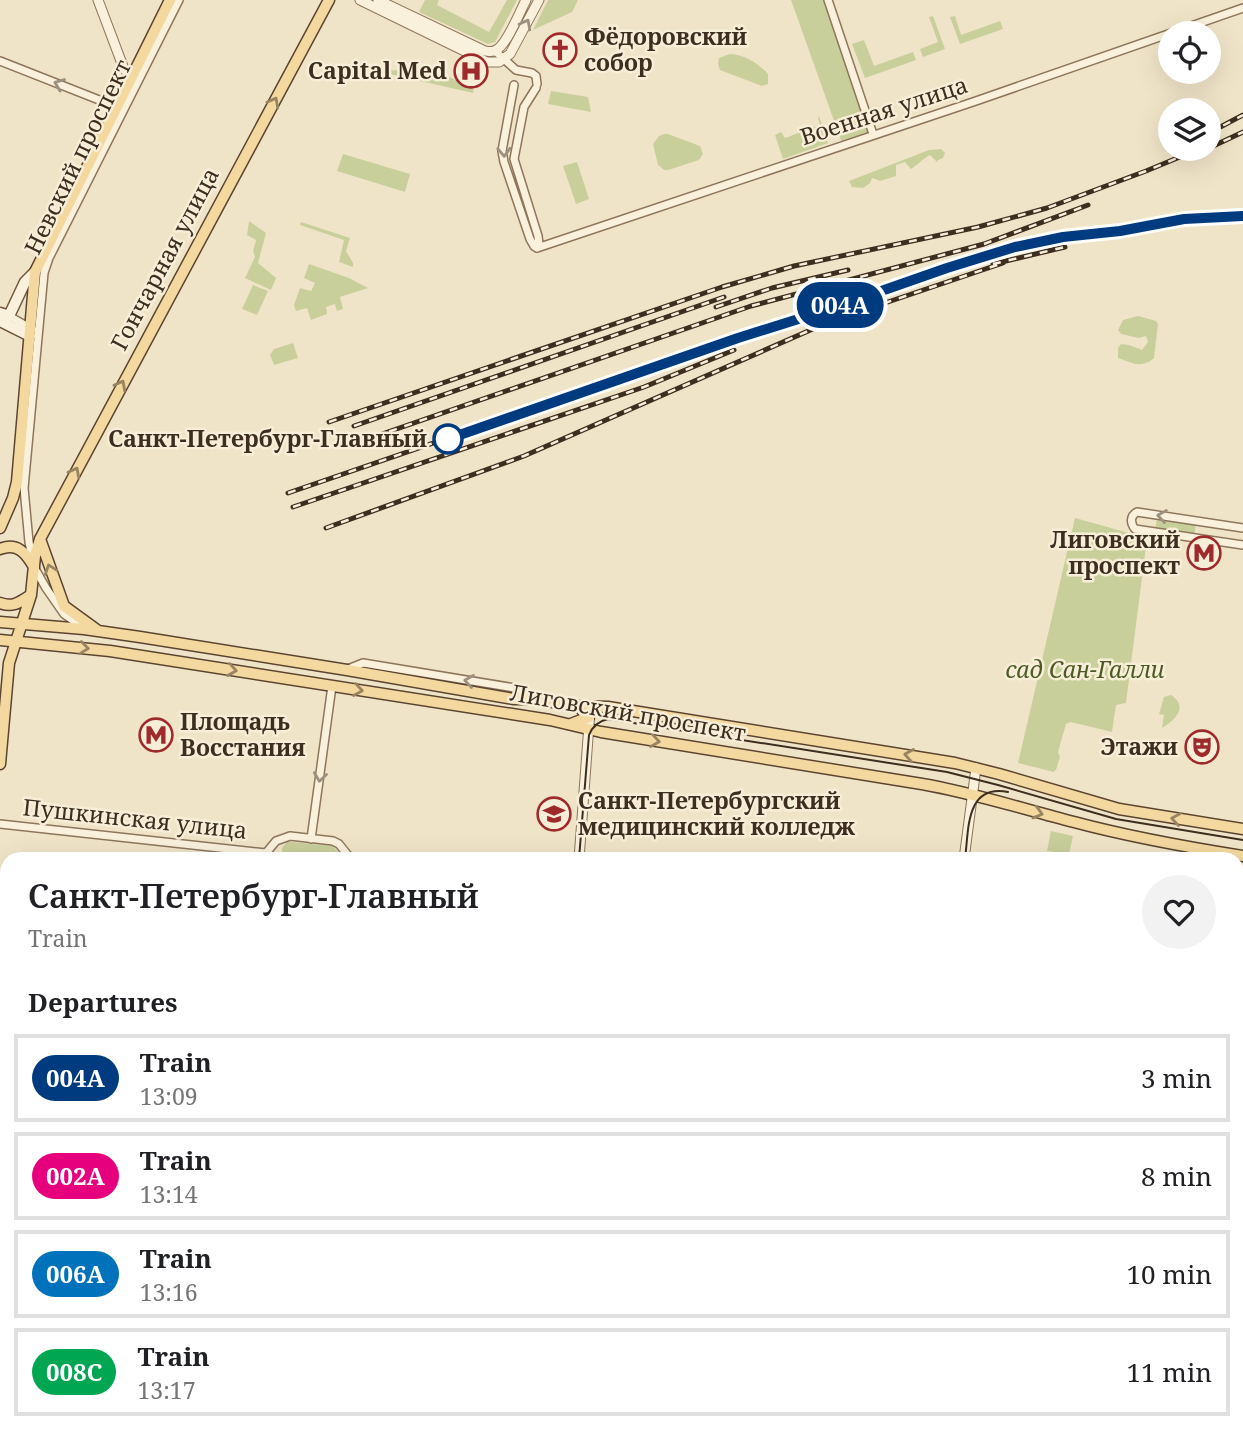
<!DOCTYPE html>
<meta charset="utf-8">
<style>
:root{--surface:#fff;--page:#f2f2f2;--text:#202124;--muted:#757577;--line:#e0e0e0}
body{margin:0;font-family:"Noto Serif",serif;background:var(--page);color:var(--text);height:100vh;display:flex;flex-direction:column;font-size:26px;white-space:nowrap}
*{box-sizing:border-box;margin:0}
p{font-size:23px;color:var(--muted)}
.icon{flex:none;width:38px;height:38px;fill:none;stroke:currentColor;stroke-width:2;stroke-linecap:round;stroke-linejoin:round}
.map{position:relative;flex:1;overflow:hidden}
.panel{position:absolute;left:0px;top:852px;width:1244px;height:590px;display:flex;flex-direction:column;background:var(--surface);border-radius:21px 21px 0 0;box-shadow:0 7px 28px #0002}
.panel>*{flex:none}
.badge{padding:0 14px;border-radius:23px;font-size:24px;line-height:46px}
.controls{position:absolute;left:1158px;top:21px;display:grid;gap:14px}
.controls a{display:grid;place-items:center;width:63px;height:63px;border-radius:50%;background:var(--surface);box-shadow:0 7px 28px #0002;font-size:35px}
.map>.badge{position:absolute;translate:-50% -50%;box-shadow:0 0 0 4px #fff}
h2{padding:0 28px;font-size:26px;line-height:63px}
.round{display:grid;place-items:center;flex:none;width:74px;height:74px;border-radius:37px;background:var(--page)}
.head{display:flex;align-items:center;justify-content:space-between;height:119px;padding:0 28px}
h1{font-size:33px;font-weight:600;line-height:52px}
ul{padding:0;list-style:none}
li{display:flex;align-items:center;gap:21px;height:88px;margin:0 14px 10px;padding:0 14px;border:4px solid var(--line);border-radius:0px}
li div{flex:1}
li b{display:block;font-size:26px}
li em{font-style:normal}
li .badge{min-width:77px;font-weight:700;text-align:center}
.map>svg:first-child{display:block}
.green{fill:#c9cf9b}
.lines{fill:none;stroke-linecap:round;stroke-linejoin:round}
.minor-casing{stroke:#8d765c;stroke-width:10}
.tertiary-casing{stroke:#8d765c;stroke-width:11}
.secondary-casing{stroke:#6f573f;stroke-width:13}
.primary-casing{stroke:#5b4430;stroke-width:13}
.minor{stroke:#faf1dc;stroke-width:7}
.tertiary{stroke:#faf1dc;stroke-width:9}
.secondary{stroke:#faf1dc;stroke-width:10}
.primary{stroke:#f3d9a0;stroke-width:10}
.tram{stroke:#3d2e20;stroke-width:2}
.rail-casing{stroke:#3d2e20;stroke-width:5}
.rail{stroke:#f7eed8;stroke-width:2.5;stroke-dasharray:8;stroke-linecap:butt}
.oneway{stroke:#9c907e}
.oneway2{stroke:#988460}
.line-casing{stroke:#fff;stroke-width:16}
.line{stroke:#003b80;stroke-width:10}
.stop-dot{fill:#fff;stroke:#003b80;stroke-width:3.5}
.labels{text-anchor:middle;stroke-width:5;stroke-linejoin:round;paint-order:stroke}
.poi-label{font-size:23px;font-weight:bold;fill:#3d2e20;stroke:#f7eed8;text-anchor:start}
.street-label{font-size:23px;fill:#3d2e20;stroke:#f7eed8}
.stop-label{font-size:23px;font-weight:bold;fill:#3d2e20;stroke:#f7eed8;text-anchor:end}
.park-label{font-size:23px;font-style:italic;fill:#4d5a26;stroke:#f7eed8}
</style>
<div class="map">
<svg width="1243" height="1441" viewBox="0 0 1243 1441">
<rect width="100%" height="100%" fill="#f0e4c8"/>
<path class="green" d="M425,0H439L437,5L489,32L507,0H517L495,42L488,44L419,12Z
M548,0H578L572,12L533,30Z
M791,0H824L868,134L842,143Z
M933,16L945,49L923,57L920,49L938,42L929,17Z
M955,16L961,35L1000,21L1003,29L960,44L950,17Z
M864,40L874,66L913,52L916,60L865,78L852,44Z
M730,54C745,55 758,63 768,74V84L762,86L720,70L718,64L719,58Z
M427,66L474,89L473,93L385,73V70L425,71Z
M551,91L588,97L591,112L548,104Z
M819,116L828,143L783,159L775,135L781,132L785,138L820,125L818,118Z
M664,134H668L700,146L703,154L699,160L668,170H664L658,165L653,144L659,136Z
M941,149L945,153L943,158L938,160L937,162L930,155C921,160 918,165 911,169L905,162L896,165V176L880,181L872,178L870,183L863,188L852,187L849,181L929,150Z
M343,154L410,174L405,192L337,171Z
M577,162L589,199L576,204L563,166Z
M249,221L266,233L258,263L276,278L271,290L245,278L255,257L253,251L256,240L247,235Z
M301,222L350,238L346,251L353,263V267L339,262L344,240L300,225Z
M309,264L349,278L368,288L340,297L343,309L337,311L335,304L326,307L327,314L311,320L307,308L296,311L294,305L300,288L311,291L315,283L304,278Z
M253,285L268,291L257,315L242,309Z
M1138,316L1156,321L1158,324L1154,358C1141,369 1133,363 1118,358V348L1121,344L1129,345L1142,350L1148,342L1146,336L1139,338L1121,334L1118,330L1123,320Z
M293,343L298,358L274,365L270,355L274,349Z
M1075,518L1147,538L1126,703L1116,705L1112,732L1071,722L1066,724L1058,752L1060,757L1056,770H1055L1054,772L1018,763Z
M1157,519L1196,525L1194,535L1155,529Z
M1171,695C1189,707 1175,720 1162,728L1164,715L1159,714L1164,697Z
M1051,831L1073,836L1069,854L1047,851Z
M287,842H292L332,846L338,851L339,859H282V848Z"/>
<g class="lines">
<defs>
<path id="minor" d="M828,0L873,134
M495,51L516,70L532,73L536,76L537,84
M0,61L117,107
M514,85L502,151L504,162L530,239L534,246L537,248L539,244L538,236L514,159L524,107L536,88
M537,248L973,102L1243,8
M9,316L32,329
M1243,528L1137,512C1130,516 1130,523 1135,529L1243,545
M82,627L64,614L46,588L34,567L29,542L24,488L44,273L49,258L179,0
M348,669L363,663L515,688L533,698
M0,824L266,853L271,859
M311,839L332,686
M266,853L276,841L290,836L333,841L339,844L351,859
M522,1435L528,1441
M1195,1435L1203,1441
M91,1441L92,1435"/>
<path id="tertiary" d="M98,0L124,69L132,76
M360,0L487,62H499L510,54L539,0
M378,0L485,51C489,51 491,53 496,50C507,45 520,11 526,0
M579,859L590,711
M964,859L976,768
M0,981L7,982
M0,992L7,993
M1237,997L1243,988
M1237,1013L1243,1003
M1237,1243H1243
M1237,1251L1243,1252
M1237,1260L1243,1267
M1237,1284L1243,1291
M948,1441L951,1435
M959,1441L962,1435"/>
<path id="secondary" d="M0,313L9,316L25,282L35,272
M0,321L30,336"/>
<path id="primary" d="M0,528L13,498L17,482L35,272L170,0
M40,539L64,606L97,630
M0,549C17,542 26,553 34,567
M0,603C13,608 20,602 31,595
M0,622L84,629L140,637L347,670L514,699H534L578,706L608,707L955,763L999,774L1119,809L1243,829
M0,640L110,651L550,720L601,732L922,784C974,793 1023,809 1074,822C1130,837 1186,847 1243,856
M571,724L589,717L578,706
M0,764L9,663L31,595L35,556L40,539L329,0
M786,1435L796,1441
M241,1441L286,1435
M357,1441L400,1436L443,1441
M501,1441L503,1435"/>
</defs>
<use href="#minor" class="minor-casing"/>
<use href="#tertiary" class="tertiary-casing"/>
<use href="#secondary" class="secondary-casing"/>
<use href="#primary" class="primary-casing"/>
<use href="#minor" class="minor"/>
<use href="#tertiary" class="tertiary"/>
<use href="#secondary" class="secondary"/>
<use href="#primary" class="primary"/>
<path class="tram" d="M579,859L589,735C593,725 599,721 608,719L947,772L998,785L1116,819L1243,840
M965,859C969,830 965,784 1008,792
M1237,1277L1243,1284
M281,1441L316,1437
M308,1441L357,1435"/>
<defs>
<path id="rail" d="M1209,133L1243,115
M1209,148L1243,132
M1053,244C1115,230 1179,215 1243,216
M1006,249L1063,237
M993,264L1065,247
M716,307L772,288L848,270
M823,324L1003,263
M329,422L722,287L794,266L978,227L1047,208L1146,171L1199,149
M354,426L724,297
M359,442L751,306L984,244L1088,205
M288,493L738,338L827,310L947,268L1015,248
M293,507L644,387L734,350
M326,528L524,456L831,321"/>
</defs>
<use href="#rail" class="rail-casing"/>
<use href="#rail" class="rail"/>
</g>
<defs><path id="oneway-chevron" d="M-2-3.5L2.5 0L-2 3.5" fill="none" stroke-width="1.6" stroke-linecap="round" stroke-linejoin="round" transform="scale(1.75)"/></defs>
<g class="oneway">
<use href="#oneway-chevron" transform="translate(526 24) rotate(-62)"/>
<use href="#oneway-chevron" transform="translate(59 84) rotate(-159)"/>
<use href="#oneway-chevron" transform="translate(504 152) rotate(88)"/>
<use href="#oneway-chevron" transform="translate(1162 516) rotate(-171)"/>
<use href="#oneway-chevron" transform="translate(469 681) rotate(-171)"/>
<use href="#oneway-chevron" transform="translate(320 777) rotate(98)"/>
</g>
<g class="oneway2">
<use href="#oneway-chevron" transform="translate(274 102) rotate(-62)"/>
<use href="#oneway-chevron" transform="translate(121 385) rotate(-62)"/>
<use href="#oneway-chevron" transform="translate(75 472) rotate(-62)"/>
<use href="#oneway-chevron" transform="translate(50 569) rotate(-109)"/>
<use href="#oneway-chevron" transform="translate(84 648) rotate(7)"/>
<use href="#oneway-chevron" transform="translate(232 670) rotate(9)"/>
<use href="#oneway-chevron" transform="translate(358 690) rotate(9)"/>
<use href="#oneway-chevron" transform="translate(655 741) rotate(9)"/>
<use href="#oneway-chevron" transform="translate(909 755) rotate(-171)"/>
<use href="#oneway-chevron" transform="translate(1038 813) rotate(16)"/>
<use href="#oneway-chevron" transform="translate(1176 819) rotate(-171)"/>
</g>
<g class="lines">
<defs>
<path id="line" d="M448,439L738,338L827,310L947,268L1015,247L1063,237L1120,231L1184,219L1243,216"/>
</defs>
<use href="#line" class="line-casing"/>
<use href="#line" class="line"/>
</g>
<defs>
<symbol id="church-ring" viewBox="-11 -11 22 22"><circle r="9.5" fill="#f7eed8" stroke="#9e2a2b" stroke-width="1.5"/><path d="M-1.2-6h2.4v3.5h3.3v2.4h-3.3V6h-2.4V-.1h-3.3v-2.4h3.3Z" fill="#9e2a2b"/></symbol>
<symbol id="hospital-ring" viewBox="-11 -11 22 22"><circle r="9.5" fill="#f7eed8" stroke="#9e2a2b" stroke-width="1.5"/><path d="M-5-5h3v3.5h4V-5h3V5h-3V1.5h-4V5h-3Z" fill="#9e2a2b"/></symbol>
<symbol id="metro-ring" viewBox="-11 -11 22 22"><circle r="9.5" fill="#f7eed8" stroke="#9e2a2b" stroke-width="1.5"/><path d="M-5.5 5V-5H-3L0 0L3-5H5.5V5H3V-.5L0 4L-3-.5V5Z" fill="#9e2a2b"/></symbol>
<symbol id="theatre-ring" viewBox="-11 -11 22 22"><circle r="9.5" fill="#f7eed8" stroke="#9e2a2b" stroke-width="1.5"/><path d="M-5-5.5Q0-4 5-5.5V0Q5 5 0 6Q-5 5-5 0ZM-3.3-2.5H-1v1.5H-3.3ZM1-2.5H3.3v1.5H1ZM-2.8 1Q0 5.5 2.8 1Z" fill="#9e2a2b"/></symbol>
<symbol id="university-ring" viewBox="-11 -11 22 22"><circle r="9.5" fill="#f7eed8" stroke="#9e2a2b" stroke-width="1.5"/><path d="M0-5L7-2L0 1L-7-2ZM-4 1L0 2.5L4 1V4Q0 6-4 4Z" fill="#9e2a2b"/></symbol>
</defs>
<g fill-rule="evenodd">
<use href="#church-ring" x="541" y="31" width="38" height="38"/>
<use href="#hospital-ring" x="452" y="52" width="38" height="38"/>
<use href="#metro-ring" x="1185" y="534" width="38" height="38"/>
<use href="#metro-ring" x="137" y="716" width="38" height="38"/>
<use href="#theatre-ring" x="1183" y="728" width="38" height="38"/>
<use href="#university-ring" x="535" y="795" width="38" height="38"/>
</g>
<circle class="stop-dot" cx="448" cy="439" r="14"/>
<g class="labels">
<g class="poi-label">
<text x="584" y="45">Фёдоровский<tspan x="584" dy="26">собор</tspan></text>
<text x="447" y="79" text-anchor="end">Capital Med</text>
<text x="1180" y="548" text-anchor="end">Лиговский<tspan x="1180" dy="26">проспект</tspan></text>
<text x="180" y="730">Площадь<tspan x="180" dy="26">Восстания</tspan></text>
<text x="1178" y="755" text-anchor="end">Этажи</text>
<text x="578" y="809">Санкт-Петербургский<tspan x="578" dy="26">медицинский колледж</tspan></text>
</g>
<g class="street-label">
<text transform="translate(884 111) rotate(-18)" y="8">Военная улица</text>
<text transform="translate(78 157) rotate(-64)" y="8">Невский проспект</text>
<text transform="translate(165 259) rotate(-62)" y="8">Гончарная улица</text>
<text transform="translate(628 713) rotate(10)" y="8">Лиговский проспект</text>
<text transform="translate(135 819) rotate(6)" y="8">Пушкинская улица</text>
</g>
<g class="stop-label">
<text x="427" y="447">Санкт-Петербург-Главный</text>
</g>
<g class="park-label">
<text x="1085" y="678">сад Сан-Галли</text>
</g>
</g>
</svg>
<div class="controls">
<a><svg class="icon" aria-label="locate" viewBox="0 0 24 24"><circle cx="12" cy="12" r="6"/><path d="M12 2v4M12 18v4M2 12h4M18 12h4"/></svg></a>
<a><svg class="icon" aria-label="layers" viewBox="0 0 24 24"><path d="M12 4l9 5-9 5-9-5zM3 14l9 5 9-5"/></svg></a>
</div>
<b class="badge" style="left:840px;top:305px;background:#003b80;color:#fff">004А</b>
<section class="panel">
<div class="head"><div><h1>Санкт-Петербург-Главный</h1><p>Train</p></div><a class="round"><svg class="icon" aria-label="heart" viewBox="0 0 24 24"><path d="M12 20l-8-8c-3-5 5-10 8-4 3-6 11-1 8 4z"/></svg></a></div>
<h2>Departures</h2>
<ul>
<li><span class="badge" style="background:#003b80;color:#fff">004А</span><div><b>Train</b><p>13:09</p></div><em>3 min</em></li>
<li><span class="badge" style="background:#e6007e;color:#fff">002А</span><div><b>Train</b><p>13:14</p></div><em>8 min</em></li>
<li><span class="badge" style="background:#0072bc;color:#fff">006А</span><div><b>Train</b><p>13:16</p></div><em>10 min</em></li>
<li><span class="badge" style="background:#00a651;color:#fff">008С</span><div><b>Train</b><p>13:17</p></div><em>11 min</em></li>
</ul>
</section>
</div>
